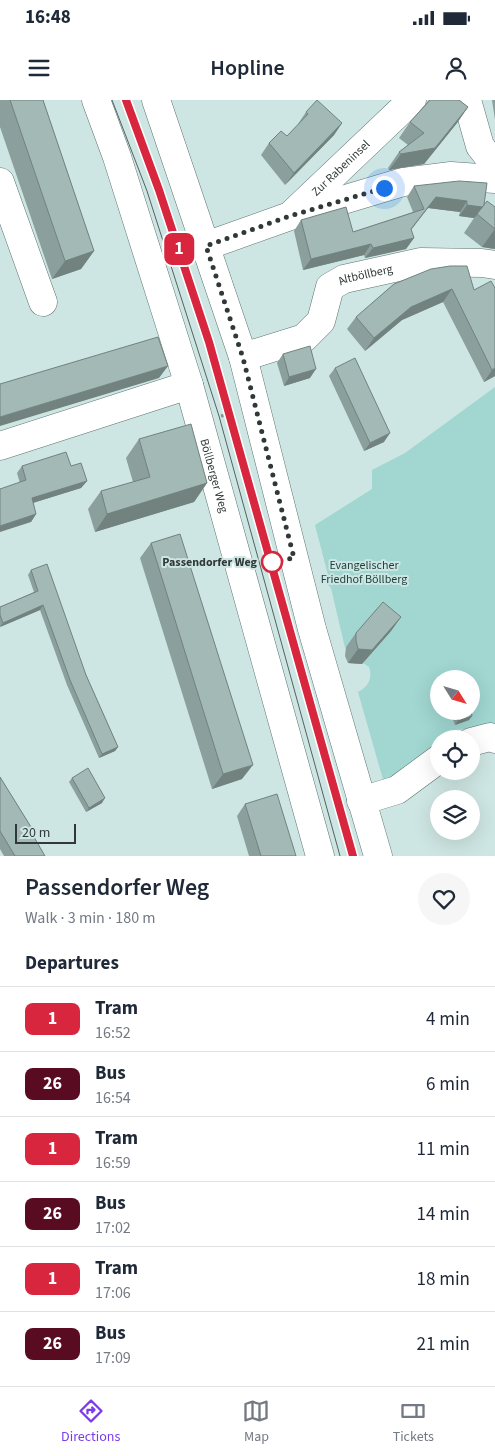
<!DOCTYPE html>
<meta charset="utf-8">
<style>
:root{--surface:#fff;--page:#f6f6f7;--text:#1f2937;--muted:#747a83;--line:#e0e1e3;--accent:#7c3aed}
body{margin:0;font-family:"Source Sans 3",sans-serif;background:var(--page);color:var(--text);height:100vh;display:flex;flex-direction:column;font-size:19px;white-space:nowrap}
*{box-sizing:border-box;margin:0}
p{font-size:16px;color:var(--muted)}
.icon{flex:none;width:28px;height:28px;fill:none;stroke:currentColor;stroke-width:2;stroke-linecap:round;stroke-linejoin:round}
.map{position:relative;height:756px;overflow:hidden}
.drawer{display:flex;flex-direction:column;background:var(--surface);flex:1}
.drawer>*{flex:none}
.badge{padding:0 10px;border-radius:8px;font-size:18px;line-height:32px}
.needle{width:32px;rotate:127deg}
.buttons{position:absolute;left:430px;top:570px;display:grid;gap:10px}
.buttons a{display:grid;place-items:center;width:50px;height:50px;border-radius:50%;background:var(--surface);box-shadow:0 5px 20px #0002;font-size:25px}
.scale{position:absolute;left:15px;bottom:12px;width:61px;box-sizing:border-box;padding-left:5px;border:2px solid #303938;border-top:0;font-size:14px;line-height:18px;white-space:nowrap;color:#303938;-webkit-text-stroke:4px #cee6e3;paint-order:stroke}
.you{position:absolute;width:25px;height:25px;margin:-12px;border:4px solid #fff;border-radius:50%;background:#1a73e8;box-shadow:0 0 0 8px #1a73e833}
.map>.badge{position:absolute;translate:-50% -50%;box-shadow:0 0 0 2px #fff}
h2{padding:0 25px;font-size:19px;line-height:45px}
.round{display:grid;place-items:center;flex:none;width:52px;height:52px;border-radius:26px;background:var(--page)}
.head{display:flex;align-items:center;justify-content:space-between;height:85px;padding:0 25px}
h1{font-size:24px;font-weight:600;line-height:38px}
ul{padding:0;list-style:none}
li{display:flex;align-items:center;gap:15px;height:65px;padding:0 25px;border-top:1px solid var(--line)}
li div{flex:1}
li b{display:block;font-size:19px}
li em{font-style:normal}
li .badge{min-width:55px;font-weight:700;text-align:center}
.status{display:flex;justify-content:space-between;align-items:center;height:35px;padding:0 25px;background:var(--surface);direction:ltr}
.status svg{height:14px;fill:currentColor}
header{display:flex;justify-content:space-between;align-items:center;height:65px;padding:0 25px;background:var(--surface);font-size:22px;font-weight:600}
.dock{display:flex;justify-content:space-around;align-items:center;height:70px;border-top:1px solid var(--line);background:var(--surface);font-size:14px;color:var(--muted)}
.dock a{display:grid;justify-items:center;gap:2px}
.dock .current{color:var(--accent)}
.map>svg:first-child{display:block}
.green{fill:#a1d6d1;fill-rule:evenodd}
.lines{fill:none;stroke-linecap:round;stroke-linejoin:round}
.minor-casing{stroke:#5d7370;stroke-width:29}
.path{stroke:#80918f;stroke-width:3;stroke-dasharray:2.5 4;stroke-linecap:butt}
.minor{stroke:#fff;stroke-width:28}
.tram{stroke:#556160;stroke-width:1}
.wall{fill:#8b9f9d}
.shaded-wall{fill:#71827f}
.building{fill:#a2b9b6;stroke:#71827f}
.line-casing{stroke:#fff;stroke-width:11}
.line{stroke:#d7263d;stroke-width:8}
.walk{stroke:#303938;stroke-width:5;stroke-dasharray:0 9}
.stop-dot{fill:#fff;stroke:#d7263d;stroke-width:2.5}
.labels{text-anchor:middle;stroke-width:4;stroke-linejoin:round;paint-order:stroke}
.street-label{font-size:12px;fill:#303938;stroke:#cee6e3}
.stop-label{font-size:12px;font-weight:bold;fill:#303938;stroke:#cee6e3;text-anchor:end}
.park-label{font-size:12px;fill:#1a3e3b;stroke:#cee6e3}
</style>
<div class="status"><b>16:48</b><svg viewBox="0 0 49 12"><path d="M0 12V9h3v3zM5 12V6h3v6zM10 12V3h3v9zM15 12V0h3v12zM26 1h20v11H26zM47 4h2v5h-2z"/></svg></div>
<header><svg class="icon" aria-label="menu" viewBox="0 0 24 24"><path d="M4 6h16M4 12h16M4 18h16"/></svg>Hopline<svg class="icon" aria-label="person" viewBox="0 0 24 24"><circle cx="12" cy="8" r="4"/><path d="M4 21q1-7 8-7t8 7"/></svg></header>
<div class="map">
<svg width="495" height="756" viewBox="0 0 495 756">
<rect width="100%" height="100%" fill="#cee6e3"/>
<path class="green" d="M495,287V627L455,630L444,639H439V643L384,683L358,592C368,587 373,578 369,567L363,563L390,531L372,517L345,548L331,488L328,485L329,479L315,425L372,389V370L405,353ZM439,579H471V611H439Z"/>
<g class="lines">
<defs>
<g id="minor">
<path id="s1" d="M96,0L117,57L189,285L320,756"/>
<path d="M156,0L243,257L312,529L378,756"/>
<path d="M467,0L480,46L495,65"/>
<path d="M0,82L43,202"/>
<path d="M296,114L403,82L451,76L495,79"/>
<path id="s2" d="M206,146L290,116L412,0"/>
<path id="s3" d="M243,257L304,238L321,221L330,187L344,179L421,162L482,163L495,165"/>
<path d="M0,346L189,285"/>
<path d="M471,642L490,637L495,639"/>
<path d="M361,701L397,690L439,659"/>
</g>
</defs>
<use href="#minor" class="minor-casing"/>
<path class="path" d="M221,316L234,313"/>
<use href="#minor" class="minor"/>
<path class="tram" d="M112,0L147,91L219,316L340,756
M126,0L159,90L204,224L230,314L353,756"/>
</g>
<path class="wall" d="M0,0H43L94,151L81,169L52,179L0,27Z
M429,0H459L468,7L457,23L424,64L389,70L388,68L399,52L408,45L399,38L410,22Z
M492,0H495V20Z
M306,12L342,23L334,35L285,85L261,55L269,43L287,36L299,24H298Z
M414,86L484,105L495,107V149L482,147L464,133L474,118L459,116L460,112L428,108L411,130L414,138L406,149L365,158L364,155L303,170L294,131L301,120L353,132L413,112L407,97Z
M394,184L474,190L495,188V276L484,282L443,202L402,220L365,251L347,229L356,217Z
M283,254L310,278L284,286L277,263Z
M335,268L384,342L364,351L329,276Z
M139,339L207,383L194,402L95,432L88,409L101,391L133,382L126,358Z
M22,366H71L87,381L81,388L33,403L36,414L31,422L17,373Z
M151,443L242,679L212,689L140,458Z
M31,470L86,575L118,647L115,651L99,658L67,585L40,510L0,527V507L34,492L28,475Z
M401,517L391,531L362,564L348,563L345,556L346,547L356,533Z
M450,611H471L469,620L455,625Z
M0,677L36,735L34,738L45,756H4L0,749Z
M72,678L102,703L86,712L69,682Z
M245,704L296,756H249L237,716Z"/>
<path class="shaded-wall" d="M468,7L457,23L424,64L389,70L401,54Z
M342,23L334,35L285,85L294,73Z
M436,97L467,101L460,112L428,108L403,140Z
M467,105L484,107L474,118L459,116Z
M495,129V149L482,147Z
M414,138L406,149L365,158L373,148Z
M371,144L364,155L303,170L311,159Z
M94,151L81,169L52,179L65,161Z
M452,189L443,202L402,220L365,251L374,238L411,207Z
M168,266L159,278L0,326V317Z
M495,268V276L484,282L492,270Z
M316,269L310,278L284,286L289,277Z
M390,333L384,342L364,351L370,343Z
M87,381L81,388L26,405L32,398Z
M207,383L194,402L95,432L107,414Z
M36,414L31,422L0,432V426Z
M43,505L40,510L0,527L3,523Z
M401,517L391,531L362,564L348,563L358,549Z
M472,616L469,620L455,625L458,621Z
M118,647L115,651L99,658L102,654Z
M253,665L242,679L212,689L223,674Z
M105,698L102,703L86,712L89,708Z"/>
<path class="building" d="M10,0H43L94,151L65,161Z
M317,0L342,23L294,73L269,43L281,31L287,36L308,14L306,12Z
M430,0H459L468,7L435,48L401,54L399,52L424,33L410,22Z
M459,81L487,83L484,105L482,107L467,105V101L436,97L411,129L414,138L373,148L371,144L311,159L301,120L346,107L353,132L424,109L414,86Z
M487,101L495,107V129L477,114Z
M450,166H467L474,190L491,181L495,188V268L492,270L452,189L411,207L374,238L356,217L394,184L431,169Z
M158,237L168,266L0,317V284Z
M310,246L316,269L289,277L283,254Z
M355,258L390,333L370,343L335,268Z
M191,324L207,383L107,414L101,391L150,377L139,339Z
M66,352L71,366L81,363L87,381L32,398L36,414L0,426V389L26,380L22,366Z
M180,434L253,665L223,674L151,443Z
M47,464L86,575L118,647L102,654L70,580L43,505L3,523L0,515V507L38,491L31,470Z
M383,502L401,517L372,550L358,549L356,541V533Z
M455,611H471L472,616L458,621Z
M88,668L105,698L89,708L72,678Z
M0,677L36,735L34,737L45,756H15L0,731Z
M277,694L296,756H261L245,704Z"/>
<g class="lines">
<defs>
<path id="line" d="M126,0L159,90L209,242L353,756"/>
</defs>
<use href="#line" class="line-casing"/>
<use href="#line" class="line"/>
<path class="walk" d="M272,462L294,458L243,258L206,146L290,116L384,88"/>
</g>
<circle class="stop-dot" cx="272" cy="462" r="10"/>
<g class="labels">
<g class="street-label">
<text dy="4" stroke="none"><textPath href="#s2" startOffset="159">Zur Rabeninsel</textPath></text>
<text dy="4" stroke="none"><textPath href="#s3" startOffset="161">Altböllberg</textPath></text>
<text dy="4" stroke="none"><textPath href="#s1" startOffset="394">Böllberger Weg</textPath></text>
</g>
<g class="stop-label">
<text x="257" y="466">Passendorfer Weg</text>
</g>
<g class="park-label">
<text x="364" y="469">Evangelischer<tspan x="364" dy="14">Friedhof Böllberg</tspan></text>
</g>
</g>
</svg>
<div class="buttons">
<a><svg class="needle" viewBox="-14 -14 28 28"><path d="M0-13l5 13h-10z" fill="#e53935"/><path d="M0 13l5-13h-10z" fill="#747a83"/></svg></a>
<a><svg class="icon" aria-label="locate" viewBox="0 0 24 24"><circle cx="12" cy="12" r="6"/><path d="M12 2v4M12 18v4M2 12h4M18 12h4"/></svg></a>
<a><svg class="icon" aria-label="layers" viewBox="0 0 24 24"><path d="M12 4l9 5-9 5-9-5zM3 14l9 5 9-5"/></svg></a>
</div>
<div class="scale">20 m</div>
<div class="you" style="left:384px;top:88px"></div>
<b class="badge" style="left:179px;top:149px;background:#d7263d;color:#fff">1</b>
</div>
<section class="drawer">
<div class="head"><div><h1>Passendorfer Weg</h1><p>Walk · 3 min · 180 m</p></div><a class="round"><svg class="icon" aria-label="heart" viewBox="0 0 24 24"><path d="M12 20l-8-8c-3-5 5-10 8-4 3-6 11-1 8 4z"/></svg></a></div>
<h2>Departures</h2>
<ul>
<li><span class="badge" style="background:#d7263d;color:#fff">1</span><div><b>Tram</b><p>16:52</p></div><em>4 min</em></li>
<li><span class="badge" style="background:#590b22;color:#fff">26</span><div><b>Bus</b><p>16:54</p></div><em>6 min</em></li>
<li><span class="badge" style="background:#d7263d;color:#fff">1</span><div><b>Tram</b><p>16:59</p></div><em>11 min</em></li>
<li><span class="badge" style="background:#590b22;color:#fff">26</span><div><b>Bus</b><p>17:02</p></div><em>14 min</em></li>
<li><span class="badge" style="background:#d7263d;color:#fff">1</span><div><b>Tram</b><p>17:06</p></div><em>18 min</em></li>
<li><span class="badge" style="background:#590b22;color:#fff">26</span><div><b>Bus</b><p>17:09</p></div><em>21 min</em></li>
</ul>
</section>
<nav class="dock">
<a class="current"><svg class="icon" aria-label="directions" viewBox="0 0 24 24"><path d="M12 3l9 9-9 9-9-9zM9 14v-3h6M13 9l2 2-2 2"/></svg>Directions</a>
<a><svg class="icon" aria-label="map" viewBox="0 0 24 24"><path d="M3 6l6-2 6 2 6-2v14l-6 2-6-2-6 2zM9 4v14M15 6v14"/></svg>Map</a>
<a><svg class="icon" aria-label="tickets" viewBox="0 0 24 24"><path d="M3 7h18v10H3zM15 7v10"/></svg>Tickets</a>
</nav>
